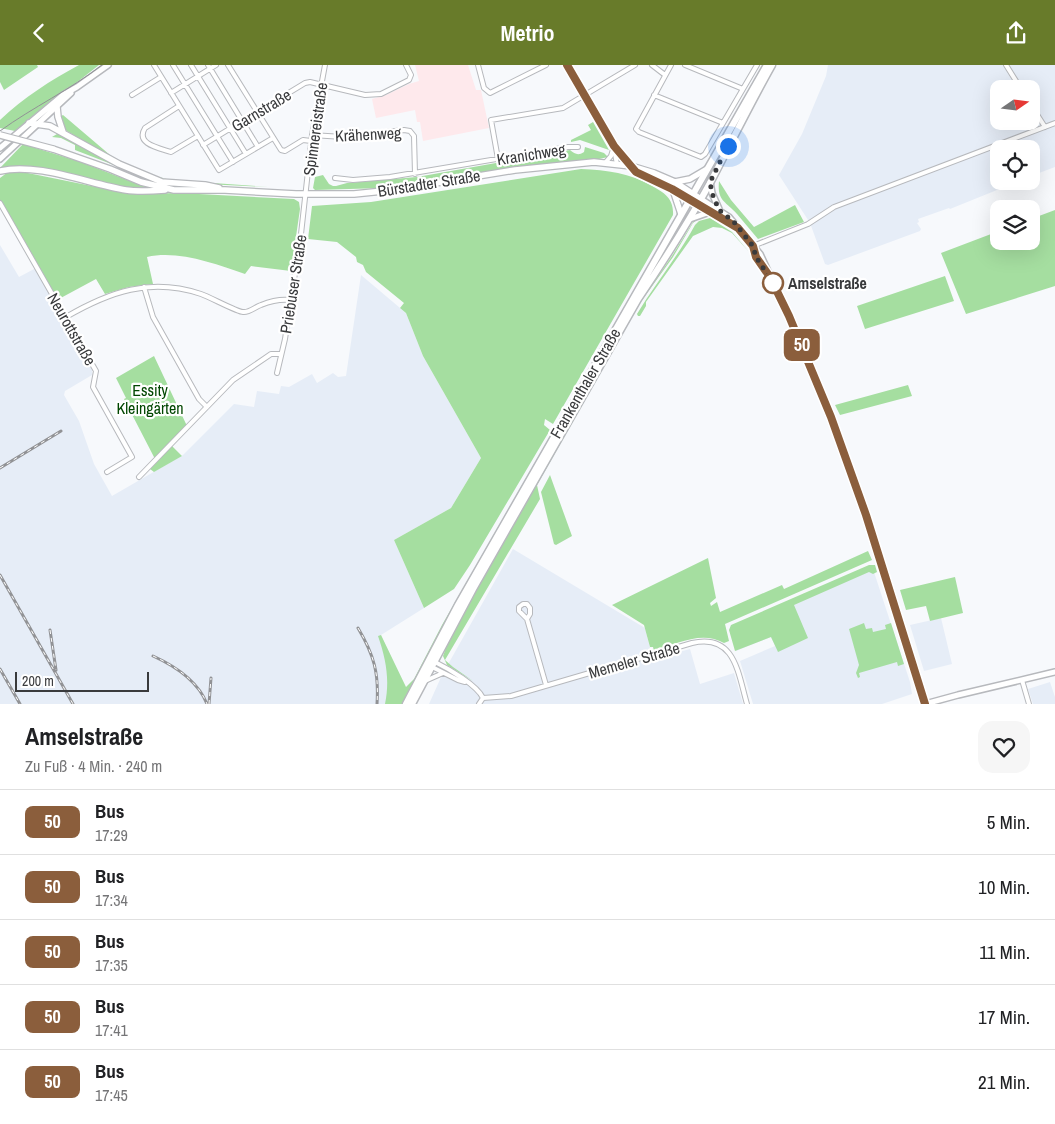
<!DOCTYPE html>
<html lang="de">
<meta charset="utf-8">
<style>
:root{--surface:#fff;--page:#f6f6f6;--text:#202124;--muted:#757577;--line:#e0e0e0;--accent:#687b2a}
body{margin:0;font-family:"Archivo Narrow",sans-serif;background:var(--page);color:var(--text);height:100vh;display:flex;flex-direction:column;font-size:19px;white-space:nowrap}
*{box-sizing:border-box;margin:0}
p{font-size:16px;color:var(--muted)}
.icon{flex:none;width:28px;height:28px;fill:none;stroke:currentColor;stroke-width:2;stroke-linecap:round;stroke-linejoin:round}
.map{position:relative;height:639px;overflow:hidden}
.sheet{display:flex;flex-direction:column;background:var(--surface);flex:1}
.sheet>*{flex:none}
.badge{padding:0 10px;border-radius:8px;font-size:18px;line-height:32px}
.needle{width:32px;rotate:76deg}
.tools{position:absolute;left:990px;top:15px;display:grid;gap:10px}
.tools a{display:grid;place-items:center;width:50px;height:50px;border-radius:10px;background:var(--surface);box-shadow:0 5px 20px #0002;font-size:25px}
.scale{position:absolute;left:15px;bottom:12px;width:134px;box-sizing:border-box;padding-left:5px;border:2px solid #393a3c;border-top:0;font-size:14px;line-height:18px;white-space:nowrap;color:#393a3c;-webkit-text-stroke:4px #fff;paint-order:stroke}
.you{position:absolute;width:25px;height:25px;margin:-12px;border:4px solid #fff;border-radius:50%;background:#1a73e8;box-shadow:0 0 0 8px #1a73e833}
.map>.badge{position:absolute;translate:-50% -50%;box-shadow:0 0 0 2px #fff}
.round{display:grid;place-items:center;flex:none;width:52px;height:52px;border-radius:15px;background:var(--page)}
.head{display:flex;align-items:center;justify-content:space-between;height:85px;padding:0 25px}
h1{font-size:24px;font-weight:800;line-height:38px}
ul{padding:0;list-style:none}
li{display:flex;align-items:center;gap:15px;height:65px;padding:0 25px;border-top:1px solid var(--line)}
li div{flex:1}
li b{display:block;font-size:19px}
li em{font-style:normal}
li .badge{min-width:55px;font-weight:700;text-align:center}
header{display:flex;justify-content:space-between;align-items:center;height:65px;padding:0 25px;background:var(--accent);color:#fff;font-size:22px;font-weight:800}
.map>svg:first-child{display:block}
.built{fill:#e6edf7;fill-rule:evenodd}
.education{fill:#fee9ec}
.green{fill:#a5dea0}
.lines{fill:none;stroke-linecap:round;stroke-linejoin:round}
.minor-casing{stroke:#b7b9bd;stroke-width:6}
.tertiary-casing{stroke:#b7b9bd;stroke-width:8}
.secondary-casing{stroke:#b7b9bd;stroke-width:8}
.primary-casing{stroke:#b7b9bd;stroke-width:9}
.minor{stroke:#fff;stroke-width:4}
.tertiary{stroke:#fff;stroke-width:5}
.secondary{stroke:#fff;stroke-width:5.5}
.primary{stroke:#fff;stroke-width:6}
.tram{stroke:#919295;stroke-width:1}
.rail-casing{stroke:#919295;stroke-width:3}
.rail{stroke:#fff;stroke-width:1;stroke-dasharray:4;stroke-linecap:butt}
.secondary-bridge-casing{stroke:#b7b9bd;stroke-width:8;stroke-linecap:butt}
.secondary-bridge{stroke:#fff;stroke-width:5.5}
.line-casing{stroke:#fff;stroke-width:11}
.line{stroke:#8b5e3c;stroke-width:8}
.walk{stroke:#393a3c;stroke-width:5;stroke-dasharray:0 9}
.stop-dot{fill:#fff;stroke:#8b5e3c;stroke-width:2.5}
.labels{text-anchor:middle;stroke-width:4.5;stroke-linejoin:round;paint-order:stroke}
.street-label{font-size:16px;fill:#393a3c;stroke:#fff}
.stop-label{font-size:16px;font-weight:bold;fill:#393a3c;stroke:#fff;text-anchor:start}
.park-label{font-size:16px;fill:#004600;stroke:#fff}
</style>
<header><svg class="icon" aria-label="back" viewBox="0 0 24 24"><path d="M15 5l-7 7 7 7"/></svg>Metrio<svg class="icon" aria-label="share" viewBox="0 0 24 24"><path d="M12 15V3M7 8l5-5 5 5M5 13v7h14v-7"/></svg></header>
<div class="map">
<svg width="1055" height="639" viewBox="0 0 1055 639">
<rect width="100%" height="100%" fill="#f7f9fc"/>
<path class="built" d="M828,0H1055V102L1031,111V84H999V116H1019L950,144L949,143L918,154L919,157L917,158L921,164L920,166L828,200L825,199L810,158L779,110L802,69L826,11ZM999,24H1031V56H999Z
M0,180L19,212L36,203L92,305V310L65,326L64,330L79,356L94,399L112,431L183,390L234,339L254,342L257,326L279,329L281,321L289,322L312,309L317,318L333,308L338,312L346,311L361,210L406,248L423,291L481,393L451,443L394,475L424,543L381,570L405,623L398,639H0Z
M513,484L645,563L653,594L690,584L700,619L734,608L743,639H429L442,610Z
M872,501L910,617L912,629L882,639H753L740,596L775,581L771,572L736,586L732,561Z
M941,553L952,599L924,606L910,560Z
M1050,617L1055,632V639H1033L1028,624Z"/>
<path class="education" d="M415,0H468L476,25H481L489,63L423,76L420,57H417L415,45L376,53L372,34L386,30L409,19L419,16Z"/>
<path class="green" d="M0,0H37L38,2L4,25L0,17Z
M79,0H99L15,66L0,63V55C24,32 50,16 79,0Z
M63,50L110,90L120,96L148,109L170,115L269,122L184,118L152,111L140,107L104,89L67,66L63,63L59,52Z
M593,57L609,85L580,75L571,77V75L591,65L588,60Z
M57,69H61L119,102L75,85V80L61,73L52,72Z
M23,79L81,97L135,118L160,124C148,124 136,124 125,123C83,118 43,97 0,103Z
M585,82L604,88L608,92L599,94L531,100L383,123L315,125L313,123L315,112L323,110L329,119L333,121H336L347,118L417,112L570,85C575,89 578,91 584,87Z
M581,104C607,105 630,108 652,121C665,128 674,134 673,150L553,359L545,354L544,360L550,365L470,500L454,524L424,543L394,475L451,443L481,393L423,291L406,248L400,243L404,238L366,207L363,200L357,197L356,192L337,177L308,174L312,141L371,137Z
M18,106L131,129L180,128L294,134L299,137L300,144L291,206L251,201L245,209C215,199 179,185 147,192L153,219L129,222L105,229L96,214L57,235L0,135V113L8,107Z
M719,116L731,135L754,162L795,140L804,157L758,174C751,166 744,157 737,149C725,136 717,136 719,116Z
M675,139L678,145V151L441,566L403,639H385C390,615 386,594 378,571L381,570L406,622L414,614L442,560L677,150Z
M1055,145V221L966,249L941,188L999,166V176H1031V154Z
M710,153L732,167L749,187L732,168L722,163L713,162L693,171L646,237V241L640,251H638L637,249C655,219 678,191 695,160L699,156Z
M695,154H698L693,158L673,192L640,238L537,420L540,434L445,595L453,602L473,616L447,600L443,591L446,583L475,525L637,242L672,191Z
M945,211L954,236L865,264L857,241Z
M154,291L187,361L155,394L124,334L126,333L116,313Z
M908,320L912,331L840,350L835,340Z
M172,381L182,391L154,407L150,404Z
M550,410L572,471L556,480L554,479L541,427Z
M868,486L872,495L725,559L729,576L724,578C702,565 676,579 654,586L653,582H650L644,560L612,540L708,493L716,533L710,538L711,541L717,537L720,547L782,520L784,524Z
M869,500H875L877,507L873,509L869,507L794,540L808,573L778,587L771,572L735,586L729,565L731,560Z
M955,512L963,548L930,556L926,541L906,545L900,525Z
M864,558L866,564L872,563L873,567L886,564L885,560L891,558L904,599L898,601L897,597L859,608L860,612L858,613L856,608L859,600L849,564Z"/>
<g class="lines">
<defs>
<path id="minor" d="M154,0L219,105L273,73
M173,0L233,97
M191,0L246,89
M208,0L258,82
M228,0L281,85L285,86L303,75L311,76
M478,0L484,23L490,28L546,0
M567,0L614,81L631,101
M652,0L665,10
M671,0L636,64L639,67L701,92L705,89L757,0
M685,0L743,24
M1006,0L1021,24
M171,28L216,0
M132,30L161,12
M654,30L723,58
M1031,40L1045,62
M179,41L145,63C135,79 159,83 171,87L198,71
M312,70L343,72L404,65L410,66L414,71L415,109
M203,80L305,18L310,17L365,30L381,29L409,15L411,10L406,0
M614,84L617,99
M498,94L491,55L563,43L635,0
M605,98L611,91L614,81
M335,113L353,115L390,112L568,82H578
M0,138L96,306L93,322L132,392L107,407
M753,181L808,159L834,142L1055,58
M144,222L153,252L199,334L207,342
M66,252C109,227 150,212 201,229C210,232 237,247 243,247C249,248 255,242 261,240C271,236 280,234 290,235
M277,308L285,274L301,169L312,70L325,0
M139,412L233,315L271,289H280
M527,554L530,549V543L527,539H523L519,542V546L527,554L546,620
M435,597C449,604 477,620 483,633L479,639
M432,602L458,615L465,617
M1022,615L1029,639
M425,616L443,608
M483,633L511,631L692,578C735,568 738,608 747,639"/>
<path id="tertiary" d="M0,83L63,30L77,22L108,0
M0,94L71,28
M710,117L712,128L719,144
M701,134L729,152L760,189L803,282L851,406L925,639
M697,139L737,163
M690,154L710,147
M753,182L756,192L767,208
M925,639L958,630L1055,607"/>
<path id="secondary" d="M57,42L58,52L63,67
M29,58L50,61L119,99L162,117
M53,84L110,104L141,117L174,125H225L296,129H354L393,125L515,105L594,97L631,101L654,108L675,117L701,134
M631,101L636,107L672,124L697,139
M0,106C37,97 89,119 126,125C139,127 152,126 165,125
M161,117L205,120L219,123
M675,117L690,114L707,104
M673,125L681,149"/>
<path id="primary" d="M406,639L458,540L767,0
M412,639L473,524L638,234C663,197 688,158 710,118C731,78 750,39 772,0"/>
</defs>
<use href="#minor" class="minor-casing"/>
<use href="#tertiary" class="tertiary-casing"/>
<use href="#secondary" class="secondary-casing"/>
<use href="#primary" class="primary-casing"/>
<use href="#minor" class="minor"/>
<use href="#tertiary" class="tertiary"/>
<use href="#secondary" class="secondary"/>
<use href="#primary" class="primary"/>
<path class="tram" d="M0,66C33,42 70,25 102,0"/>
<defs>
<path id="rail" d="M0,403L61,366
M0,510L73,639
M358,563C374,590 379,608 377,639
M50,565L56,605
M153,591C175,601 198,616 207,639
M0,604L20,639
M209,639L211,613"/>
</defs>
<use href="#rail" class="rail-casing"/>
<use href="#rail" class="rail"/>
<defs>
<path id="secondary-bridge" d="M0,70L53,84"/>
</defs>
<use href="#secondary-bridge" class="secondary-bridge-casing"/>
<use href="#secondary-bridge" class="secondary-bridge"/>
</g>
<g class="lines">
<defs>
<path id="line" d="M567,0L614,81L636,107L672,124L738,163L753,181L756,192L770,212L789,251L831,352L866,450L925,639"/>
</defs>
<use href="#line" class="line-casing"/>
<use href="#line" class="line"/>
<path class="walk" d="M728,81L710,117L712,128L719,145L734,157L753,181L756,192L773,218"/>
</g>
<circle class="stop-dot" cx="773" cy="218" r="10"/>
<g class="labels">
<g class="street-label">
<text transform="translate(261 45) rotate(-31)" y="6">Garnstraße</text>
<text transform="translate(315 64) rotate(-82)" y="6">Spinnereistraße</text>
<text transform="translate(368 69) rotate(-3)" y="6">Krähenweg</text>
<text transform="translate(531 89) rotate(-9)" y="6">Kranichweg</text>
<text transform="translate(429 118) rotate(-9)" y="6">Bürstadter Straße</text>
<text transform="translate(293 219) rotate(-81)" y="6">Priebuser Straße</text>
<text transform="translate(72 264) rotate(60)" y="6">Neurottstraße</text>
<text transform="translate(585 318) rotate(-60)" y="6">Frankenthaler Straße</text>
<text transform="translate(634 595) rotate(-16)" y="6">Memeler Straße</text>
</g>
<g class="stop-label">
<text x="788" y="224">Amselstraße</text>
</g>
<g class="park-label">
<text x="150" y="331">Essity<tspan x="150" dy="18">Kleingärten</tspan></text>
</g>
</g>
</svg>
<div class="tools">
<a><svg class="needle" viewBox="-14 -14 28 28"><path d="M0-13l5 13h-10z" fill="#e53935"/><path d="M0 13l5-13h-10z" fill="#757577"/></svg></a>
<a><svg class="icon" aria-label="locate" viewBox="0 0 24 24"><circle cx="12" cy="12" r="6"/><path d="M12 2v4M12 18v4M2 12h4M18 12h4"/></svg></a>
<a><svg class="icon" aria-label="layers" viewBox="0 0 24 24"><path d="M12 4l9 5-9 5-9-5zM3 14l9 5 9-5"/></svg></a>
</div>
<div class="scale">200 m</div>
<div class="you" style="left:728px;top:81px"></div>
<b class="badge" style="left:802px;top:280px;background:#8b5e3c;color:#fff">50</b>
</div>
<section class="sheet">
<div class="head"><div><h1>Amselstraße</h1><p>Zu Fuß · 4 Min. · 240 m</p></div><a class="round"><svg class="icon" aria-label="heart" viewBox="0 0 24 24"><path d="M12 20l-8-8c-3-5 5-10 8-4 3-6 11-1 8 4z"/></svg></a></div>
<ul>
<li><span class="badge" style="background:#8b5e3c;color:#fff">50</span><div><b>Bus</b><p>17:29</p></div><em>5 Min.</em></li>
<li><span class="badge" style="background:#8b5e3c;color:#fff">50</span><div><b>Bus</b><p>17:34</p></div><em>10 Min.</em></li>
<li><span class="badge" style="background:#8b5e3c;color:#fff">50</span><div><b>Bus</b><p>17:35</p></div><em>11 Min.</em></li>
<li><span class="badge" style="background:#8b5e3c;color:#fff">50</span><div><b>Bus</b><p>17:41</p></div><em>17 Min.</em></li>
<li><span class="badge" style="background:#8b5e3c;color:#fff">50</span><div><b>Bus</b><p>17:45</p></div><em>21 Min.</em></li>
</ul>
</section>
